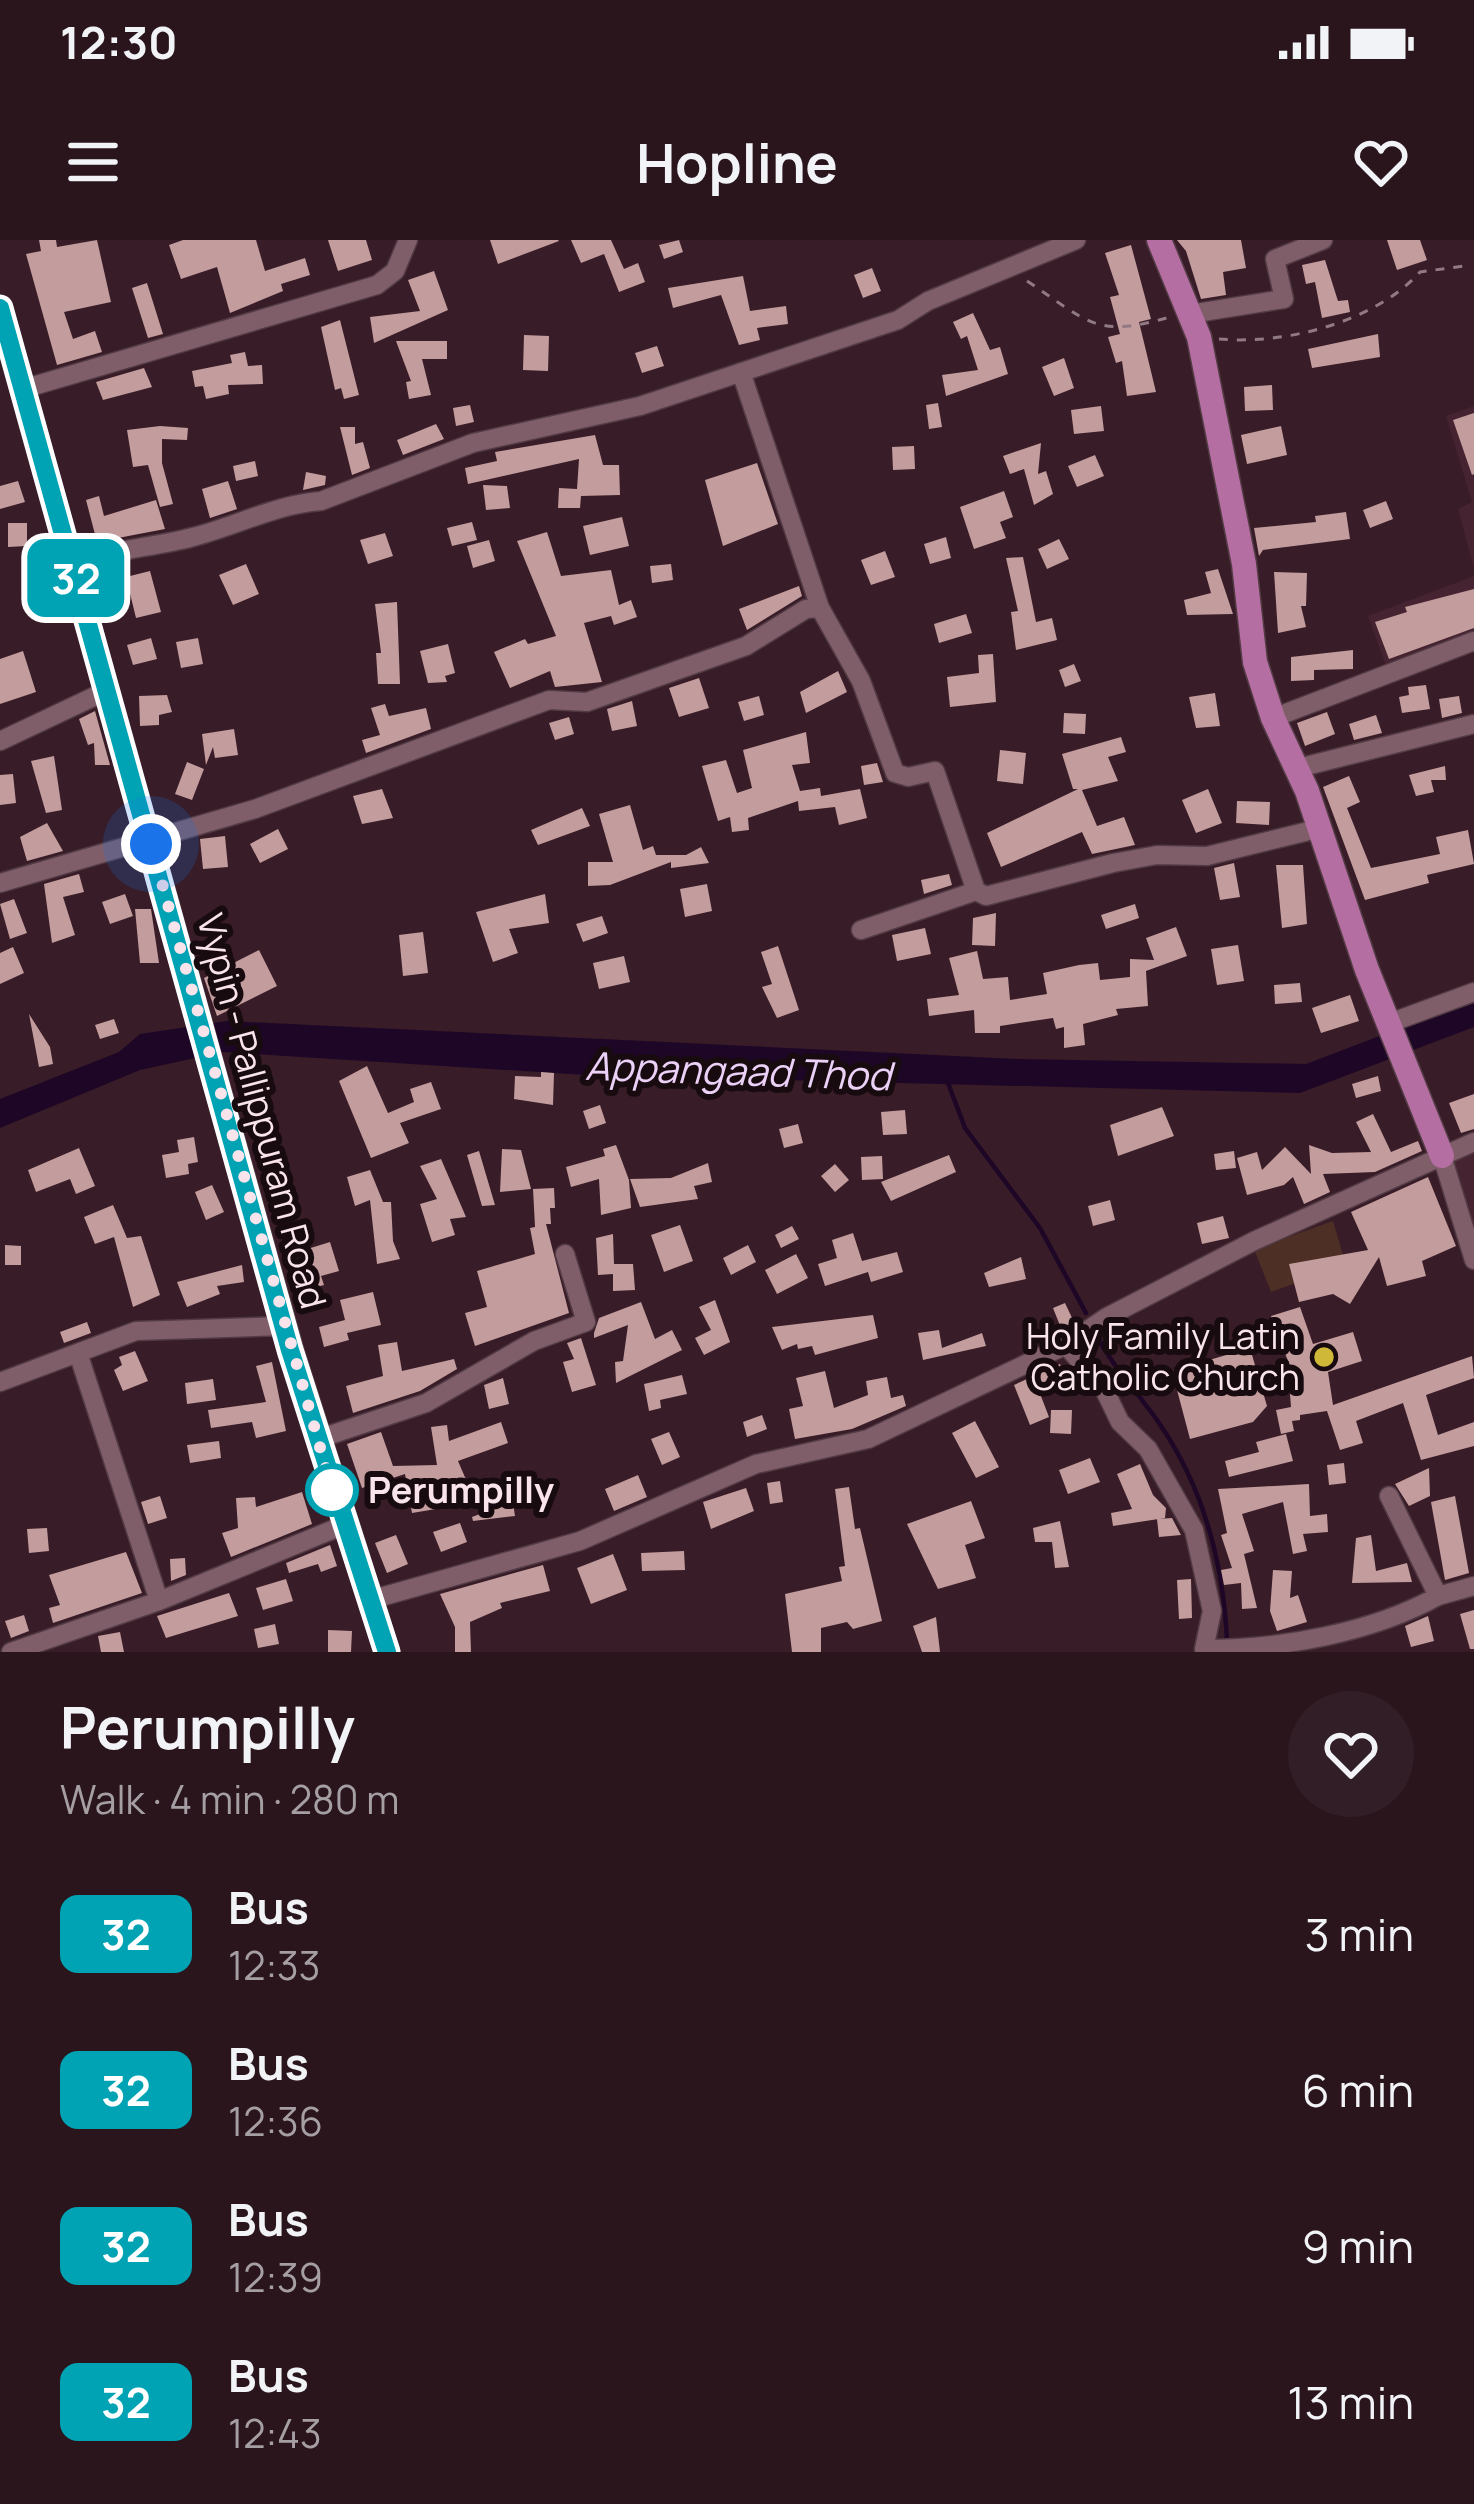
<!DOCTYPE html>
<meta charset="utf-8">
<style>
:root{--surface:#2a151d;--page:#321e26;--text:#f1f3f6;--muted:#a59fa4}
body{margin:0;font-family:Manrope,sans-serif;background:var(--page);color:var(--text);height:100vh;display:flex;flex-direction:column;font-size:45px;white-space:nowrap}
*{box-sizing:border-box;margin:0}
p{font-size:39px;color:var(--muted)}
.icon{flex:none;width:66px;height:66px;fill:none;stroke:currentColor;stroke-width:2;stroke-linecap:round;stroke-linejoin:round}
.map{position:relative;height:1412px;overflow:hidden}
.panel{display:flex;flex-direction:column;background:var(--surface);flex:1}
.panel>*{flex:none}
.badge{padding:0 24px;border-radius:18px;font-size:42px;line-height:78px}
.you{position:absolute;width:60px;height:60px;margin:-30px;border:9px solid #fff;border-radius:50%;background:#1a73e8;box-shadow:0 0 0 18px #1a73e833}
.map>.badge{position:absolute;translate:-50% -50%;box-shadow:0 0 0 6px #fff}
.round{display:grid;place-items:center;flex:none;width:126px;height:126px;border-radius:63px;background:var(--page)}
.overview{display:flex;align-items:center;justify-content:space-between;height:204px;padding:0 60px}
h1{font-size:57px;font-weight:700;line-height:90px}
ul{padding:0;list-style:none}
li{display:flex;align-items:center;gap:36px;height:156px;padding:0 60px}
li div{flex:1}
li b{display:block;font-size:45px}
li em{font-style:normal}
li .badge{min-width:132px;font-weight:700;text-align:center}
.status{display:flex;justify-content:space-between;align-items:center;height:84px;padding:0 60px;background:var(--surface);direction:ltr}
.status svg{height:33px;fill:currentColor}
header{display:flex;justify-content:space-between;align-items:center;height:156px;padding:0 60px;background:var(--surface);font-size:54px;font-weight:700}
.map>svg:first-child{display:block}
.built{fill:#462331}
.green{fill:#4d2f26}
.water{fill:#1e0627}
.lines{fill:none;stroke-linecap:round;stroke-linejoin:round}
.stream{stroke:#1e0627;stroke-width:4.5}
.building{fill:#c39c9d}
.minor-casing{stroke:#523b44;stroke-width:21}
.major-casing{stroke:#523b44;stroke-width:27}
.path{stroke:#927a83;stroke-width:3;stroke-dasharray:9 9;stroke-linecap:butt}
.minor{stroke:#7f5e6a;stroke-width:18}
.major{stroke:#b56ea1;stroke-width:24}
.line-casing{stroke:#fff;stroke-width:27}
.line{stroke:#00a3b4;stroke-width:18}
.walk{stroke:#f8e4ea;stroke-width:12;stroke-dasharray:0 21.6}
.poi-dot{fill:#cfb837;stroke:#180b10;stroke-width:4.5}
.stop-dot{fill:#fff;stroke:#00a3b4;stroke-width:6}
.labels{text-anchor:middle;stroke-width:12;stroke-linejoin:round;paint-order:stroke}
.street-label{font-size:36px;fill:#f8e4ea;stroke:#180b10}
.poi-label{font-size:36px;fill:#f8e4ea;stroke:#180b10;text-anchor:end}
.stop-label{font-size:36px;font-weight:bold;fill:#f8e4ea;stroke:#180b10;text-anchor:start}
.water-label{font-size:39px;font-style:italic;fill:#ebd1f7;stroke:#180b10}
</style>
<div class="status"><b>12:30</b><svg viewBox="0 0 49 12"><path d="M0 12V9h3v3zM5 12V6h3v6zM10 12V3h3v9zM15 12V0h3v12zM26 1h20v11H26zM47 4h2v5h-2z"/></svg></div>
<header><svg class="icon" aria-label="menu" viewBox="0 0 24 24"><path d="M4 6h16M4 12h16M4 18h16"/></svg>Hopline<svg class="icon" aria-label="heart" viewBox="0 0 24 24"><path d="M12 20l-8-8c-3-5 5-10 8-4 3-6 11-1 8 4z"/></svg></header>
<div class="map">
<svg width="1474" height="1412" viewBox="0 0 1474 1412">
<rect width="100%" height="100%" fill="#381c27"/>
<path class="built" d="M1474,166V328L1458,269L1472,262L1446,176Z
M1474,336V398L1388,431L1368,376Z
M1474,908V992L1450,915Z"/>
<path class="green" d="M1333,981L1346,1025L1271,1052L1254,1009Z"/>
<path class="water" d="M1474,760V787L1300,853L586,835L223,812L140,830L0,888V859L119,812L140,794L227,781L1019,819L1306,824Z"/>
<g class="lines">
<path class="stream" d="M948,843L965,888L1040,988L1086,1073
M1095,1093C1114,1129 1136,1150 1159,1183C1204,1248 1223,1322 1227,1400"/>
</g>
<path class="building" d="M39,0H56L57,7L97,0L111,62L64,72L73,99L95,91L102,112L57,125L26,14L41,11Z
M183,0H256L265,31L305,18L310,35L281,44L283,51L230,73L217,27L181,39L169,5Z
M328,0H366L372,20L338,31Z
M490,0H558L559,1L498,24Z
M571,0H611L624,29L638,23L645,42L619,52L604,14L581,23Z
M679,0L683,12L664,19L659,5Z
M1177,0H1241L1246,28L1223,32L1226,55L1201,59L1186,11Z
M1387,0H1420L1427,20L1397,30Z
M1131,5L1151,79L1139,82L1156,152L1127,156L1122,121L1116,123L1108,97L1120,94L1110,57L1119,55L1105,13Z
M1325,20L1338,61L1348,60L1350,72L1322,78L1315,42L1306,44L1302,25Z
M872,28L881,51L863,58L854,35Z
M434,31L448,70L374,103L370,77L420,71L408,40Z
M743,36L750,71L786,66L788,84L757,88L760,100L739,105L721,55L673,68L668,48Z
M147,43L163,94L148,98L132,48Z
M973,73L990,110L1000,107L1008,134L946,156L942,135L978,130L967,96L961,99L953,82Z
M340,80L359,155L344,159L341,148L335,150L321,87Z
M1378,94L1380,117L1312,128L1308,109Z
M524,95L549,96L548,131L523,130Z
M396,101H447V119H422L431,155L409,159L406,142L411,141Z
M657,106L664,126L642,133L635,113Z
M245,112L248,126L262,125L263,144L228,145L229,154L206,159L203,146L195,147L192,131L232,123L230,115Z
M1064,118L1074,148L1054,156L1042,127Z
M144,128L152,147L103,160L96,142Z
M1272,145L1273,170L1245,171L1244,147Z
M938,163L942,187L929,189L926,165Z
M470,165L474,182L456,186L453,168Z
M1101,166L1104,191L1074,194L1071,170Z
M1474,173V234L1472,235L1453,180Z
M436,184L444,199L403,215L397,200Z
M160,186L188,188L187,200L162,199V223L173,264L160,267L148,225L133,227L127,190Z
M1281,186L1287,215L1247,224L1241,195Z
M340,187H355V204L363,202L370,228L352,235Z
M595,195L603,225H619L620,255L581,256L580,268H558L559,248L577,249L579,219L468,244L465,228L497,221L495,212Z
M1041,203L1038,234L1046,231L1053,254L1034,265L1024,229L1010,234L1003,216Z
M914,206L915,229L893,230L892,207Z
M1095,215L1104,236L1077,247L1068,226Z
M255,221L258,236L236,241L233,226Z
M757,223L778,284L723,306L705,240Z
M306,232L326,236L325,245L303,250Z
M18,241L25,262L0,269V246Z
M228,241L237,269L210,278L202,249Z
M483,245L507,246L510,268L486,270Z
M1004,251L1013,277L1000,282L1006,298L974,309L960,267Z
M99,256L104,276L156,260L165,289L97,302L86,260Z
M1386,261L1393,279L1370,288L1363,270Z
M1346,272L1350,299L1263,310L1259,316L1254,288L1316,282L1315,276Z
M622,277L629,306L590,315L583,286Z
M472,282L477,300L452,306L447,288Z
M8,283H27V306L8,307Z
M547,292L561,336L611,330L619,365L631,360L637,377L614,385L611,376L584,383L602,442L555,447L550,431L510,448L494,412L525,399L528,404L556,396L517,301Z
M385,293L393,316L368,324L360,300Z
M946,297L951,318L930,324L924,304Z
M1059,299L1069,319L1047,329L1038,309Z
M489,300L495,321L473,328L467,306Z
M885,311L895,337L871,345L861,320Z
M1023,317L1036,382L1052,378L1057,400L1016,410L1011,372L1018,371L1006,318Z
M246,324L259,354L233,365L219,335Z
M671,324L673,340L652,343L650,326Z
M1218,329L1233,374L1187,375L1184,360L1211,353L1205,332Z
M150,331L161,372L136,378L126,337Z
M1274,332L1307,333L1306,366H1301L1306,387L1278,393Z
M799,346L802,356L747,390L739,369Z
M1474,349V388L1389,419L1375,382L1407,372L1405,367Z
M397,362L400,444H378L376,413H381L375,364Z
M966,374L972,393L939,403L934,384Z
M151,398L157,419L133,425L127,405Z
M198,398L203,424L181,428L176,402Z
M448,404L455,433L445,436L447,442L428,443L420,411Z
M1353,410V429L1314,430V440L1291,441V417Z
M23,411L36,452L0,464V419Z
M993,414L996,462L950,467L947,437L979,433L978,415Z
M1074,424L1081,441L1065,447L1059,430Z
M838,431L847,452L806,473L800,452Z
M699,438L709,468L679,477L669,448Z
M1426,445L1430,469L1402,473L1399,457L1409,455L1408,447Z
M1215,453L1220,486L1196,488L1189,457Z
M167,455L172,472L159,475V485L140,486L139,456Z
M759,456L764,475L744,481L738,462Z
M1459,456L1462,473L1442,478L1439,459Z
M632,461L637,486L612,491L607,469Z
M385,464L389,476L426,468L431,489L366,513L362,500L380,495L371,468Z
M95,471L110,525H95L94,503L88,505L79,479Z
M1327,472L1335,494L1305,506L1297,483Z
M1064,473L1086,474L1085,494L1063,493Z
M1376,475L1382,493L1354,500L1349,484Z
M569,477L574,494L555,500L549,483Z
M234,489L238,515L215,518L213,507L206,525L202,494Z
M806,492L810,523L792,525L800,551L820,548L821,556L860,549L867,578L839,585L835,567L799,571L798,561L748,578L749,590L732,592L730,577L718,581L702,526L726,520L737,553L752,548L743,510Z
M1121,497L1126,512L1108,517L1118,541L1082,550L1097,586L1124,577L1135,605L1092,614L1082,592L1001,627L987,593L1078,549H1073L1062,514Z
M1000,510L1026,513L1023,544L997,541Z
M54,516L62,570L46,573L31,521Z
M187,522L204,529L192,560L175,554Z
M877,523L883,542L864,545L861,526Z
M1445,526L1446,540H1431L1434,552L1416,556L1409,535Z
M13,534L16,563L0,565V535Z
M1349,536L1360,562L1347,568L1371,628L1440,614L1436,597L1468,590L1474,624L1427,635L1429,643L1365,660L1323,547Z
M382,549L393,578L362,584L353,556Z
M1208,549L1222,583L1196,593L1182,560Z
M1237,561L1270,562L1269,585L1236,583Z
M630,565L643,610L653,606L656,615H686L701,607L709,623L671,628V622L610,645L588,646V622H613L599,574Z
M582,568L590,586L538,605L531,590Z
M47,583L63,611L27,621L20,597Z
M278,589L288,609L260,623L250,604Z
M225,596L228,627L203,629L200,599Z
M1234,623L1240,657L1220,660L1214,628Z
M1276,625H1303L1307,684L1282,688Z
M79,634L84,652L63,657L75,695L52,703L44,644Z
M949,634L952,645L924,654L921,640Z
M707,644L712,671L685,677L680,649Z
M125,654L133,676L110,684L102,662Z
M545,654L549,683L509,689L518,713L493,722L476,672Z
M14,659L27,693L10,699L0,664Z
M1135,664L1139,678L1106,689L1101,675Z
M135,669H151L159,723H140Z
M996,673L995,706L972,705L973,678Z
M602,676L608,693L583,702L576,684Z
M1176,687L1187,716L1146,731L1148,766L1116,769L1118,775L1083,784L1085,805L1064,808V787L1056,789L1053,778L1000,786V793H975L974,770L929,776L927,759L959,755L949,718L977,711L983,739L1008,737L1010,760L1047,754L1043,733L1079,725L1098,723L1100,740L1130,737V719L1154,720L1146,698Z
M925,688L931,714L897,721L892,695Z
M423,692L428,733L403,736L399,695Z
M1238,705L1244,741L1217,745L1211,709Z
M778,706L799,770L777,778L762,747L772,744L761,712Z
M13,707L24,733L0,744V713Z
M259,710L277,746L217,776L204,738Z
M624,716L630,742L599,749L593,723Z
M1300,743L1302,762L1275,764L1274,745Z
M1350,755L1359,781L1321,793L1312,768Z
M29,774L50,807L53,824L39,827Z
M114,779L119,793L100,799L95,785Z
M367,826L388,873L414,862L410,849L431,842L441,869L400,883L409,903L371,918L339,841Z
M541,832L554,833L553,865L514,859L515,836L541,837Z
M1378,836L1381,851L1356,858L1352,844Z
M1474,854V889L1461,893L1449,863Z
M600,865L606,883L589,889L583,871Z
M1162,867L1174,896L1118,916L1110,885Z
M905,870L907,894L883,895L881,872Z
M1373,874L1391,912L1418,901L1422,911L1375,932L1323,934L1330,952L1304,964L1293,937L1284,945L1247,955L1237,918L1257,912L1262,930L1285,907L1311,934L1309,905L1332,913L1371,912L1356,882Z
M798,884L803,903L784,908L779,889Z
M194,897L198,922L188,924L189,934L166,938L162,915L179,912L177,900Z
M616,905L629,940L631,968L601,975L599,939L571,947L566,927L605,916L603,909Z
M79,908L95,946L76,954L70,939L36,952L28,930Z
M502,909L521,910L531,949L500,952Z
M479,911L495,965L482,966L467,915Z
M1234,911L1236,928L1216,930L1214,914Z
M949,915L956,932L891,961L881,942Z
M882,916L883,939L862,940L861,917Z
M441,919L466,977L450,979L455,995L432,1002L420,964L437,959L420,926Z
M708,923L712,942L694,946L698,959L640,967L630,939L671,938Z
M835,924L849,940L835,952L821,936Z
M370,930L383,962H391L393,1001L400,1019L377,1024L370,960L355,966L347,937Z
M1428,937L1456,1006L1422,1021L1426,1036L1387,1046L1379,1017L1350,1064L1333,1054L1299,1062L1289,1024L1368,1010L1351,972Z
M212,945L224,972L206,980L195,952Z
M554,948L555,968H550L551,984H546L569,1073L475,1106L465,1073L487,1067L477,1031L535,1014L530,988L535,987L533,949Z
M1110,960L1115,980L1093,986L1088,966Z
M113,965L127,998L141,996L160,1055L133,1067L114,997L95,1004L84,977Z
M1223,976L1229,998L1202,1004L1197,983Z
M680,985L693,1021L664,1032L651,995Z
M792,986L799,999L781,1008L775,995Z
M853,993L862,1021L897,1012L903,1032L871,1042L868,1032L825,1046L818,1024L837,1018L832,1000Z
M613,994L614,1024H633L635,1050L613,1051V1034L598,1035L596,998Z
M330,1002L339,1031L321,1036L324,1045L309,1049L301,1011Z
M5,1005L21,1006V1025H5Z
M748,1005L756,1022L731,1035L723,1018Z
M796,1014L808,1038L777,1054L765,1030Z
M1021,1017L1026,1039L989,1047L984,1033Z
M242,1025L244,1042L217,1046L220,1054L187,1067L177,1042Z
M373,1052L381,1085L347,1093L349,1100L324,1107L319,1087L345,1080L340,1060Z
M715,1060L730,1102L704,1115L695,1098L711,1090L699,1067Z
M641,1062L655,1099L672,1090L682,1110L616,1143L615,1122L623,1121L628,1085L594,1098V1093L599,1078Z
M1065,1063L1074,1082L1061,1088L1053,1068Z
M1300,1067L1313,1104L1353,1092L1362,1121L1328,1132L1333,1165L1472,1116L1474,1138L1426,1155L1438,1195L1474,1182V1206L1421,1220L1403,1163L1356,1181L1363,1203L1340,1210L1327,1171L1300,1175V1180L1292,1181L1294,1191L1281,1194L1276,1170L1291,1167L1290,1154L1300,1153L1271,1076Z
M873,1075L878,1098L815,1115L812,1106L798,1109L797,1104L782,1110L772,1087Z
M87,1082L91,1093L64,1103L60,1092Z
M939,1090L942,1108L982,1093L986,1106L923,1120L918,1093Z
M581,1098L596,1145L572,1152L563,1122L574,1119L567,1103Z
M397,1102L402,1131L454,1119L457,1129L420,1151L353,1173L346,1146L383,1136L378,1105Z
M1250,1108L1267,1166L1253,1182L1190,1199L1172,1131Z
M135,1111L148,1141L123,1151L114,1130L122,1125L119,1117Z
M272,1122L286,1191L256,1198L252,1182L211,1188L208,1170L266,1162L256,1126Z
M1060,1124L1067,1140L1039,1151L1049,1177L1030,1185L1014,1145Z
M825,1131L834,1168L868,1155L866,1141L887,1137L891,1158L903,1155L906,1166L852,1189L795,1199L789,1169L803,1166L796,1138Z
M682,1135L687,1154L660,1160L661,1168L649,1171L644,1144Z
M503,1138L509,1164L489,1169L484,1145Z
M213,1139L216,1160L187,1164L185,1143Z
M1051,1170H1072L1071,1194L1050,1193Z
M762,1175L767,1189L747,1197L743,1182Z
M975,1181L999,1227L976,1238L952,1193Z
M501,1182L508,1203L458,1221L470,1249L440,1261L442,1268L412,1273L405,1234L362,1248L347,1204L381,1192L393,1226L437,1225L431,1187L447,1185L449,1201Z
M669,1192L680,1217L662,1225L651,1199Z
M1286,1194L1293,1221L1229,1237L1225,1221L1259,1212L1256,1202Z
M219,1201L221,1218L190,1223L187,1205Z
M1090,1218L1100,1242L1068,1254L1059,1230Z
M1344,1223L1346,1243L1329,1245L1327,1225Z
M1140,1224L1153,1255L1166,1268L1165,1278L1113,1286L1111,1273L1132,1269L1117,1234Z
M1429,1228L1430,1256L1409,1266L1395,1244Z
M638,1235L647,1257L614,1271L605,1249Z
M780,1241L783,1262L770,1264L767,1243Z
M510,1243L515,1276L473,1281L472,1277L501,1266L498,1258L485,1260L482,1247Z
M1309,1244L1310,1276L1327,1274L1328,1292L1303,1294L1307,1311L1293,1314L1283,1262L1242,1274L1254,1311L1244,1314L1257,1368L1242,1369L1241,1343L1224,1345L1221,1330L1232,1328L1221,1295L1227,1293L1218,1249Z
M849,1247L855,1289L860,1288L882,1381L853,1389L847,1382L821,1388V1412H792L785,1354L842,1341L839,1327L845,1326L835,1249Z
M746,1248L754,1271L711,1289L703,1262Z
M302,1252L312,1284L231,1317L222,1293L238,1288L236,1258L255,1257L256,1267Z
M160,1256L167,1278L148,1284L141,1262Z
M1455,1256L1469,1333L1445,1340L1431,1262Z
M971,1261L985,1298L965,1305L976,1338L938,1349L907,1284Z
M1172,1278L1181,1295L1159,1297L1157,1279Z
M1060,1281L1069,1327L1055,1328L1052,1302H1035L1033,1288Z
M460,1283L467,1302L441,1312L433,1292Z
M47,1288L49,1311L29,1313L27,1289Z
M396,1295L408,1324L387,1333L375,1303Z
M1371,1295L1376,1331L1407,1323L1412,1342L1352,1343L1356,1298Z
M330,1305L337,1326L321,1332L318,1324L289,1333L286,1323Z
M684,1311L685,1330L642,1331L641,1313Z
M126,1312L142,1353L53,1383L49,1368L60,1365L49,1335Z
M613,1314L627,1350L591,1364L577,1328Z
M185,1318L186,1335L171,1341L170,1319Z
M543,1325L550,1351L500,1363L502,1368L470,1382L471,1412H455V1387L440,1354Z
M1273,1330L1292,1331L1290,1358L1298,1355L1307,1382L1277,1391L1270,1371Z
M286,1339L293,1361L263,1370L256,1348Z
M1191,1339L1192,1378L1179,1379L1177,1340Z
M229,1353L238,1376L166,1398L157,1376Z
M1474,1370V1409H1470L1460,1374Z
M24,1375L29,1391L11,1398L5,1381Z
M1428,1376L1434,1401L1411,1407L1405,1386Z
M936,1377L940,1412H922L913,1386Z
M275,1384L279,1404L258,1408L254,1389Z
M328,1390L352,1391L351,1412H328Z
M120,1392L124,1412H101L98,1396Z"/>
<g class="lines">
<defs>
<path id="minor" d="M1190,74L1284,59L1275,19L1323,0
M741,132L820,368
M23,149L377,45L395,31L408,0
M72,324C111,309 152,308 193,297C236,286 277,264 321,261L473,203L640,166L898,80L928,61L1076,0
M1273,478L1474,401
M0,501L108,450
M1298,528L1474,484
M0,643L255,569L549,460L587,462L746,406L806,369L820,368L861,441L895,533L908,537L935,531L976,651L986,656L1113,623L1157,615L1207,616L1321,588
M861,690L976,651
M1392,791L1395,781L1474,752
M1442,916L1474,1020
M1066,1105L1105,1151L1120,1182L1148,1209L1194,1290L1212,1371L1204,1409C1280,1409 1372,1393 1438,1356L1389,1256
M78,1113L159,1361
M0,1142L136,1091L284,1086
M318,1199L426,1163L534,1101L586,1082L565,1014
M1438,1356L1474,1346
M370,1360L580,1301L756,1224L868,1199L1066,1105L1107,1077L1254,1001L1474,902
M11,1412L159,1361L344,1285"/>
<path id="major" d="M1159,0L1199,97L1244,324L1255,422L1273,478L1307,551L1367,730L1442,916
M0,69L291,1110L387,1412"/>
</defs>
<use href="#minor" class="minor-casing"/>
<use href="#major" class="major-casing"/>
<path class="path" d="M1027,41C1089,82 1095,99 1170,77
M1219,99C1285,105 1375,82 1420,32L1471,25"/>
<use href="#minor" class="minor"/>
<use href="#major" class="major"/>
</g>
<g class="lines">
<defs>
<path id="line" d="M0,68L290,1110L387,1412"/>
</defs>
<use href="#line" class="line-casing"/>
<use href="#line" class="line"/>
<path class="walk" d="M151,604L332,1250"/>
</g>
<circle class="poi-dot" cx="1324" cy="1117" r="12"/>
<circle class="stop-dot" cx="332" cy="1250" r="24"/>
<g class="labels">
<g class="street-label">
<text transform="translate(262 871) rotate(75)" y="13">Vypin - Pallippuram Road</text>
</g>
<g class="poi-label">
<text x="1300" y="1109">Holy Family Latin<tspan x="1300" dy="41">Catholic Church</tspan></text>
</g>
<g class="stop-label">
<text x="368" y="1263">Perumpilly</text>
</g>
<g class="water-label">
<text transform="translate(738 831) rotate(2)" y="14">Appangaad Thod</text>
</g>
</g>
</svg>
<div class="you" style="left:151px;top:604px"></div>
<b class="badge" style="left:76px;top:338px;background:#00a3b4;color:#fff">32</b>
</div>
<section class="panel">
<div class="overview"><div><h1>Perumpilly</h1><p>Walk · 4 min · 280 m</p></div><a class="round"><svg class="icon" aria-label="heart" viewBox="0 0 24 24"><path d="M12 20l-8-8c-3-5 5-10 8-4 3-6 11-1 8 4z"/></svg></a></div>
<ul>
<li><span class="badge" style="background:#00a3b4;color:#fff">32</span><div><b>Bus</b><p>12:33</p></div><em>3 min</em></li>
<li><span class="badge" style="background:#00a3b4;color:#fff">32</span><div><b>Bus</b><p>12:36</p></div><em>6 min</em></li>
<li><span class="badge" style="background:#00a3b4;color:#fff">32</span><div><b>Bus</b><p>12:39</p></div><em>9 min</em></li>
<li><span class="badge" style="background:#00a3b4;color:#fff">32</span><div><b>Bus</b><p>12:43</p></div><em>13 min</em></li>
</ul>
</section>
